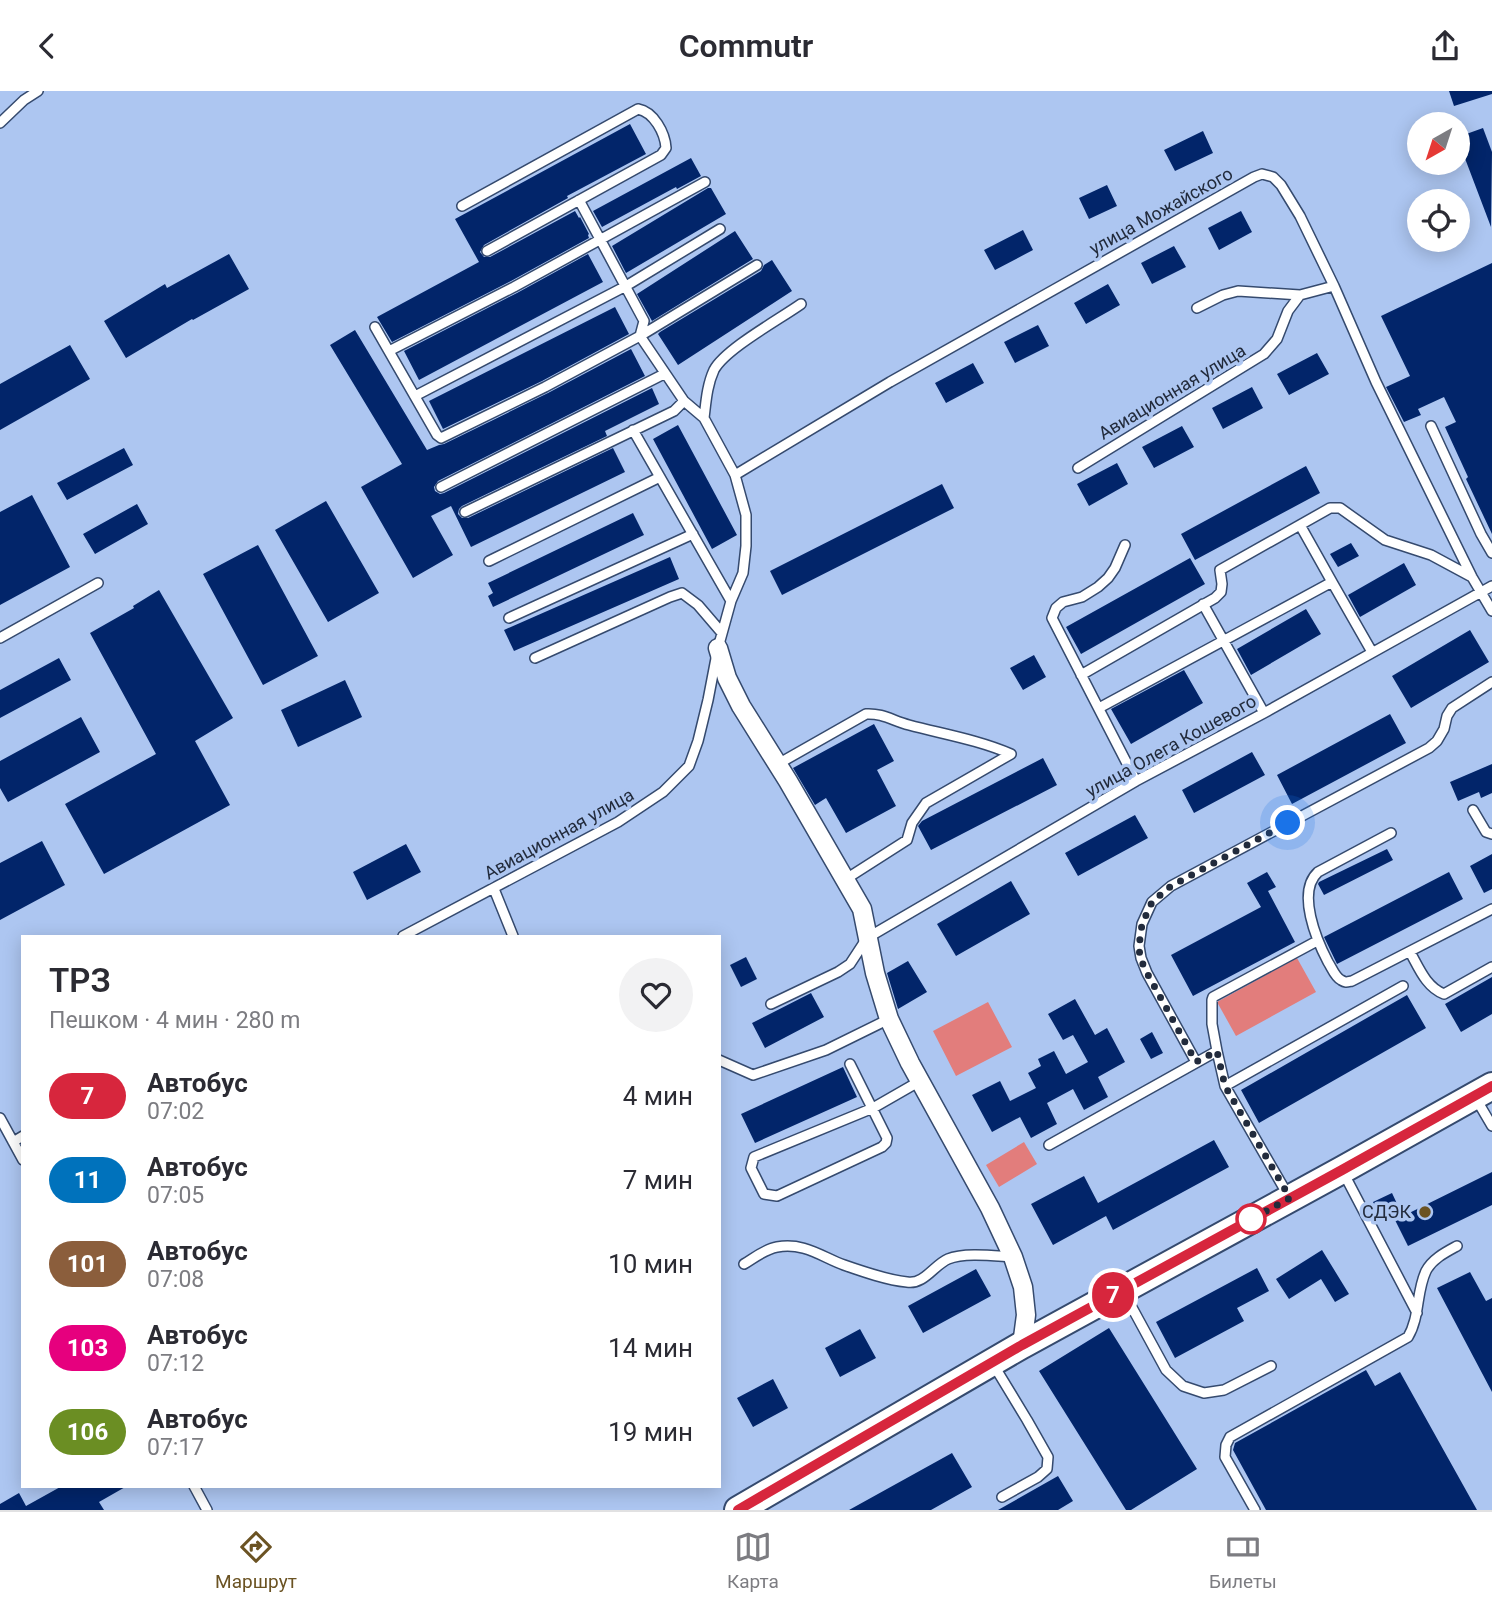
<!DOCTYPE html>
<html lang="ru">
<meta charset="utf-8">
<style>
:root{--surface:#fff;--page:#f2f2f3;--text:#2b2b33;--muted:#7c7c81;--line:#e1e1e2;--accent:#6b5323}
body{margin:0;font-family:Roboto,sans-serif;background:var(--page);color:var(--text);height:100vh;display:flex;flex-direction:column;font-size:26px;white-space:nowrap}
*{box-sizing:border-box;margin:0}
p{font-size:23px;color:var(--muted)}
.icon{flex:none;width:38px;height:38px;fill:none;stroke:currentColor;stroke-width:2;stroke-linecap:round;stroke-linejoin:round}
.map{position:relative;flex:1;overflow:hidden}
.panel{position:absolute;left:21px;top:844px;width:700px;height:553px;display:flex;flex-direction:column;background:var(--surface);border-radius:0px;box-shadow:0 4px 18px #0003}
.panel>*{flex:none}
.badge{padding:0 14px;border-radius:23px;font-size:24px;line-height:46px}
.needle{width:46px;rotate:219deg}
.tools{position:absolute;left:1407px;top:21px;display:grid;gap:14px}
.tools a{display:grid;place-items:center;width:63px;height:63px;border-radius:50%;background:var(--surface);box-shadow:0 4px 18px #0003;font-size:35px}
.you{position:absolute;width:35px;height:35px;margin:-18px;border:5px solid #fff;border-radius:50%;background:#1a73e8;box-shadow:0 0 0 10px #1a73e833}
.map>.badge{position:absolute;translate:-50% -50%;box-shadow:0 0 0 4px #fff}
.round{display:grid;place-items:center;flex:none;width:74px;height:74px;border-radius:37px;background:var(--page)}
.headline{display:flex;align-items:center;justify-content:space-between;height:119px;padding:0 28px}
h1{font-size:33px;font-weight:600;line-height:52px}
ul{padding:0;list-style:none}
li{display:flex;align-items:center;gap:21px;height:84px;padding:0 28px}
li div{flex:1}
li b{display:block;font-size:26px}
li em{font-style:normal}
li .badge{min-width:77px;font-weight:700;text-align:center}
header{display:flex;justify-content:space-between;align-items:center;height:91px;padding:0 28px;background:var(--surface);font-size:32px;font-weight:600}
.tabs{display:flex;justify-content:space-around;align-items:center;height:98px;border-top:2px solid var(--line);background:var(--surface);font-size:19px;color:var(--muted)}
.tabs a{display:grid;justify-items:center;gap:4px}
.tabs .current{color:var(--accent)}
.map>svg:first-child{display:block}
.green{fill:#e27d7c}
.building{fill:#02256a}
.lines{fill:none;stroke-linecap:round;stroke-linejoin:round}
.lane-casing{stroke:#354a6e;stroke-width:12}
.street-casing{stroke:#354a6e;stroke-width:21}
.primary-casing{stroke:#354a6e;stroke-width:30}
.lane{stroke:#fff;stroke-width:9}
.street{stroke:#fff;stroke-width:18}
.primary{stroke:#fff;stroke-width:26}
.line-casing{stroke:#fff;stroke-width:16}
.line{stroke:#d7263d;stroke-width:10}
.walk{stroke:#222b3c;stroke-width:7;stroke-dasharray:0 12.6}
.poi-dot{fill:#6b5323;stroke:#adc6f1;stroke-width:2.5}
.stop-dot{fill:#fff;stroke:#d7263d;stroke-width:3.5}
.labels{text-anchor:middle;stroke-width:7;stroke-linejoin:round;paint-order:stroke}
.street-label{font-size:18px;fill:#222b3c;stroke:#adc6f1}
.poi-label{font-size:18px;fill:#222b3c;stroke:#adc6f1;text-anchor:end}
</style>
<header><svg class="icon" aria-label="back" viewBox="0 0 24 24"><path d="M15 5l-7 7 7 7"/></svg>Commutr<svg class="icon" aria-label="share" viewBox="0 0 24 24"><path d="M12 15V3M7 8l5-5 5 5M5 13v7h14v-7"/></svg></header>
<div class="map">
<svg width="1492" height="1419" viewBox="0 0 1492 1419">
<rect width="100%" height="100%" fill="#adc6f1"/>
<path class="green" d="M1297,867L1316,901L1236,945L1217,911Z
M988,911L1012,956L956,985L933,940Z
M1024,1051L1037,1073L999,1096L986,1074Z"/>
<path class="building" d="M1449,0H1492V3L1454,15Z
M630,33L646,63L567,105L568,107L484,154L480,161L484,166H490L575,120L579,127L580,126L589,143L588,144L589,147L511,190L392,251L377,226L479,171L455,128Z
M1483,37L1492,61L1491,136L1458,49V46Z
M1203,40L1213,62L1175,80L1164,59Z
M691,67L701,85L677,98L676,96L602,136L593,120Z
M1107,94L1117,115L1089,128L1079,107Z
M708,97H711L726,123L626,182L612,155Z
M1241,120L1252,141L1219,159L1208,137Z
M1023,139L1033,159L995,179L984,159Z
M735,140L753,168L652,230L637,203Z
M1174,155L1186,176L1152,193L1141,172Z
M229,163L249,198L193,229L192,228L126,267L104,230L165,193L167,197Z
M588,163L603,191L419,289L404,260L517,202Z
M772,169L792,200L678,274L658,243L660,241L761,180L764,174Z
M1492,172V443L1466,388L1468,386L1445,336L1456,331L1444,306L1418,318L1421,324L1404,331L1386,296L1410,285L1381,225Z
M1108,193L1120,214L1086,233L1074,212Z
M615,216L629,243L542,290L443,338L429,310Z
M1038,234L1049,255L1015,272L1004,251Z
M355,239L427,359L439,354L444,353L548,302L631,258L645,285L438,390L434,396L435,400L440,403L444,402L652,297L659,313L605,340L607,345L462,415L459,418L458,423L462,427H468L613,357L625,381L471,456L451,415L431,425L453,464L413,487L361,396L402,373L330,254Z
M70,254L90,288L0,339V293Z
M1317,262L1329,283L1289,304L1277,283Z
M973,272L984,292L946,312L935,292Z
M1252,296L1263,317L1223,338L1212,317Z
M678,334L737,444L712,458L653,348Z
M1182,335L1194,356L1154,377L1142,356Z
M124,357L133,374L67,409L57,392Z
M1117,372L1128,393L1089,415L1077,393Z
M1306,375L1320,402L1195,469L1181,443Z
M942,393L954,417L782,504L770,480Z
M32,404L70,476L0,514V421Z
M326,410L379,502L328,531L275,439Z
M137,413L148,433L95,463L83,443Z
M633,422L644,444L493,516L488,505L493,502L488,492Z
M1351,452L1359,465L1338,476L1330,463Z
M258,454L318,565L263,594L203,483Z
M670,466L679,488L514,560L504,539Z
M1190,467L1205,493L1081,563L1066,536Z
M1404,472L1416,494L1360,526L1348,504Z
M159,499L233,627L195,650L230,714L104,783L65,713L156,663L90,542L134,517L133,515Z
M1306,518L1321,543L1251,584L1237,558Z
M1470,539L1489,571L1411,617L1392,585Z
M1034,564L1046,586L1023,599L1010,577Z
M59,567L71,589L0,627V599Z
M1184,579L1203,612L1131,653L1111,618Z
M345,589L362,626L298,656L281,619Z
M1390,623L1406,652L1292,713L1277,684Z
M81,626L100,661L8,711L0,697V670Z
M874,633L894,670L877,679L896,715L846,742L826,707L815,714L793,677Z
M1252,661L1265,684L1194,722L1182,699Z
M1043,667L1057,694L931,759L918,735L922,730Z
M1492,673V702L1481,707L1479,701L1458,710L1450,691Z
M1135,724L1148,747L1078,785L1065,762Z
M42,750L65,794L0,829V772Z
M406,753L421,781L367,809L353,781Z
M1387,758L1393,769L1324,804L1318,793L1319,791Z
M1492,763V798L1484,802L1470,775Z
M1267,781L1276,796L1268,800L1295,851L1193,905L1171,864L1261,816L1247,792Z
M1449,781L1463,808L1337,873L1324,846Z
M1011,790L1030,823L956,865L937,833Z
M746,866L757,888L741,896L730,874Z
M908,870L927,901L898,918L887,882Z
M1492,886V923L1461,941L1445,913Z
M811,902L824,926L765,957L752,932Z
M1407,904L1426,937L1259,1032L1241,999Z
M1075,908L1095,944L1107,937L1125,971L1098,986L1108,1006L1084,1019L1073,998L1047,1012L1057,1033L1031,1047L1020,1026L992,1041L972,1004L1000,990L1010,1010L1036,997L1028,982L1041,975L1038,968L1054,960L1066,983L1088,971L1073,944L1063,949L1048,923Z
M1152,941L1163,962L1151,968L1140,948Z
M843,976L857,1006L755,1052L741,1023Z
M1214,1049L1229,1076L1113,1139L1106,1125L1053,1154L1031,1113L1084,1085L1098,1112Z
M1492,1081V1114L1408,1155L1395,1129Z
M1392,1102L1399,1117L1380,1126L1373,1111Z
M1322,1159L1349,1203L1335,1211L1321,1188L1289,1208L1276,1188Z
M1257,1177L1269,1200L1237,1217L1244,1230L1175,1267L1156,1231Z
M976,1178L991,1205L923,1242L908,1215Z
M1470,1181L1486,1210L1492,1207V1301L1437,1197Z
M1109,1237L1197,1378L1131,1419H1126L1039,1280Z
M860,1238L876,1267L840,1286L825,1257Z
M1366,1279L1375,1295L1400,1281L1477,1419H1266L1233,1359L1235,1352Z
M773,1288L788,1317L753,1336L737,1307Z
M952,1362L972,1396L931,1419H849Z
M1058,1385L1073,1410L1058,1419H998Z
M62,1395H127L99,1411L104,1419H0V1413L19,1402L26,1415Z"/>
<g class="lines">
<defs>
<path id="lane" d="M0,32L24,9L38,0
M462,115L638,18C654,21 665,42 666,57L661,64L487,160
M1197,217L1223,204L1238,200L1300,204
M375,236L437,344L441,347L545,296L640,245L757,174
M389,260L514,196L705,91
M415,305L626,195L720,138
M704,327C706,311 707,294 714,279C725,258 780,228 801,213
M1431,335L1481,443L1492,462
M633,339L731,510
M1078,377L1264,263L1277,248L1288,220L1300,204L1334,195
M735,384L890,291L1254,86L1262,83L1273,86L1281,94L1300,125L1334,195L1376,291L1472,486L1492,520
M441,396L664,283
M465,421L674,320L684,310
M1125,454L1115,477L1108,487L1098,496L1082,506L1063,511L1056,517L1052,527L1136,690
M489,470L660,386
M1332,491L1372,561
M1203,513L1264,622
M509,527L693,443
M0,547L98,492
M535,567L670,506L682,502L698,514L722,542
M1081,584L1215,507L1221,501L1222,493L1220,479L1330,417H1340L1385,449L1431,464L1470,485
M1099,617L1332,491L1300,434
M778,673L866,623C883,622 893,630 909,634C943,643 979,649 1011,663
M1473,719L1486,741L1492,743
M1391,742L1318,781C1296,801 1317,850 1328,871C1332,877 1335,886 1341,889C1346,892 1347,891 1352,890L1492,818
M846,788L907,749L912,732L926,712L1011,663
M494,798L513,845
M403,845L618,731L663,701L689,675L698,650L708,609L718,557L731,510L743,482L746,455V424L735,384L704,327L684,310L640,245L644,230L579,109
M1410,861C1419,877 1426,896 1444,903L1492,876
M771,913L838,881L850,873L867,847L1136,690L1264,622L1492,495
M719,969L753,984L826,959L889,928
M1196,971L1147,882L1141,867L1139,855L1142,833L1152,811L1171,795L1429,657L1437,650L1444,638L1447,625L1452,617L1492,591
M850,973L887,1047L886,1052L882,1056L777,1105L764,1103L751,1077L754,1066L873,1017L920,990
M1225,995L1403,895
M1475,1006L1492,1035
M0,1027L23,1069
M13,1051L23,1045
M1049,1054L1217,960
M1343,1081L1417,1222
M1289,1106L1225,995L1217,960L1212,933V909L1213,906L1317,850
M744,1173C754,1167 765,1158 777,1156C804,1151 822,1166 844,1174C864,1181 887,1189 907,1191C924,1194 934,1174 948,1168C965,1161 995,1165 1013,1166
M1123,1200L1166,1279L1183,1295L1204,1302L1224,1299L1271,1275
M993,1273L1027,1329L1048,1366L1047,1378L1038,1386L1002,1406
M194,1395L207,1419
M1255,1419L1225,1366L1226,1354L1230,1346L1408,1246C1420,1226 1416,1201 1426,1180C1432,1168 1446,1161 1457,1155"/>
<path id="street" d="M718,557L727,587L741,615L788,690L862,818L875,882L889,928L910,972L990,1117L1013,1166L1023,1196L1026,1224L1022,1254"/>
<path id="primary" d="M738,1419L1022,1254L1342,1079L1492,995"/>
</defs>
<use href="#lane" class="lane-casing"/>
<use href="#street" class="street-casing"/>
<use href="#primary" class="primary-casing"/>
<use href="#lane" class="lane"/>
<use href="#street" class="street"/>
<use href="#primary" class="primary"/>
</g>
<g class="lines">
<defs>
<path id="line" d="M738,1419L1022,1254L1342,1079L1492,995"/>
</defs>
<use href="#line" class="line-casing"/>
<use href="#line" class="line"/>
<path class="walk" d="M1251,1128L1242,1133L1290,1107L1225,995L1217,960L1196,971L1147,882L1140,867L1139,855L1142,833L1152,811L1171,795L1288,732"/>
</g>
<circle class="poi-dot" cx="1425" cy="1121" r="7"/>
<circle class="stop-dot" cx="1251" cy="1128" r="14"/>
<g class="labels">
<g class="street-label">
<text transform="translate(1161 120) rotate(-29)" y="6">улица Можайского</text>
<text transform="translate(1172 301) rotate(-31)" y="6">Авиационная улица</text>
<text transform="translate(1171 655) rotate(-29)" y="6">улица Олега Кошевого</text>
<text transform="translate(559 743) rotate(-29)" y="6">Авиационная улица</text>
</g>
<g class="poi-label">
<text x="1411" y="1127">СДЭК</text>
</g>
</g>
</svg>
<div class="tools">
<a><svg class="needle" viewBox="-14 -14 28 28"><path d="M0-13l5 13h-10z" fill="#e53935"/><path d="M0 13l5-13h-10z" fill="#7c7c81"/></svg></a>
<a><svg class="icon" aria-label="locate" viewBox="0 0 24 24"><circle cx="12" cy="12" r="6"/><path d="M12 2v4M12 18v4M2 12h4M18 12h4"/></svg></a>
</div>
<div class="you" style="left:1288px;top:732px"></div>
<b class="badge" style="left:1113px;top:1204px;background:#d7263d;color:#fff">7</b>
<section class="panel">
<div class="headline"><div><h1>ТРЗ</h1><p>Пешком · 4 мин · 280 m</p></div><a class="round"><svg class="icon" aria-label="heart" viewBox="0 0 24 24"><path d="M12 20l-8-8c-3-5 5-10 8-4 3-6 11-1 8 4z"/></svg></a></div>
<ul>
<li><span class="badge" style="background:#d7263d;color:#fff">7</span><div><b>Автобус</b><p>07:02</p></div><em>4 мин</em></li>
<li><span class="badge" style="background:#0072bc;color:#fff">11</span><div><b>Автобус</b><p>07:05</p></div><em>7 мин</em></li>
<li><span class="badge" style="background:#8b5e3c;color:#fff">101</span><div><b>Автобус</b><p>07:08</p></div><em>10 мин</em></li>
<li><span class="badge" style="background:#e6007e;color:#fff">103</span><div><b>Автобус</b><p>07:12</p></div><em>14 мин</em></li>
<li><span class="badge" style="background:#6b8e23;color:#fff">106</span><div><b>Автобус</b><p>07:17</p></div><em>19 мин</em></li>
</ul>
</section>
</div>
<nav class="tabs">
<a class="current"><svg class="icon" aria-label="directions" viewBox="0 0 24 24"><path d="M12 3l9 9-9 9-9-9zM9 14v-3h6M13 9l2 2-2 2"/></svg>Маршрут</a>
<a><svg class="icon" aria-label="map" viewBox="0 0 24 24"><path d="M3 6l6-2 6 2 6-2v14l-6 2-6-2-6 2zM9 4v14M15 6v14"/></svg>Карта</a>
<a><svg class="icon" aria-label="tickets" viewBox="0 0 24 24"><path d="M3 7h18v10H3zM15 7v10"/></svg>Билеты</a>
</nav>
